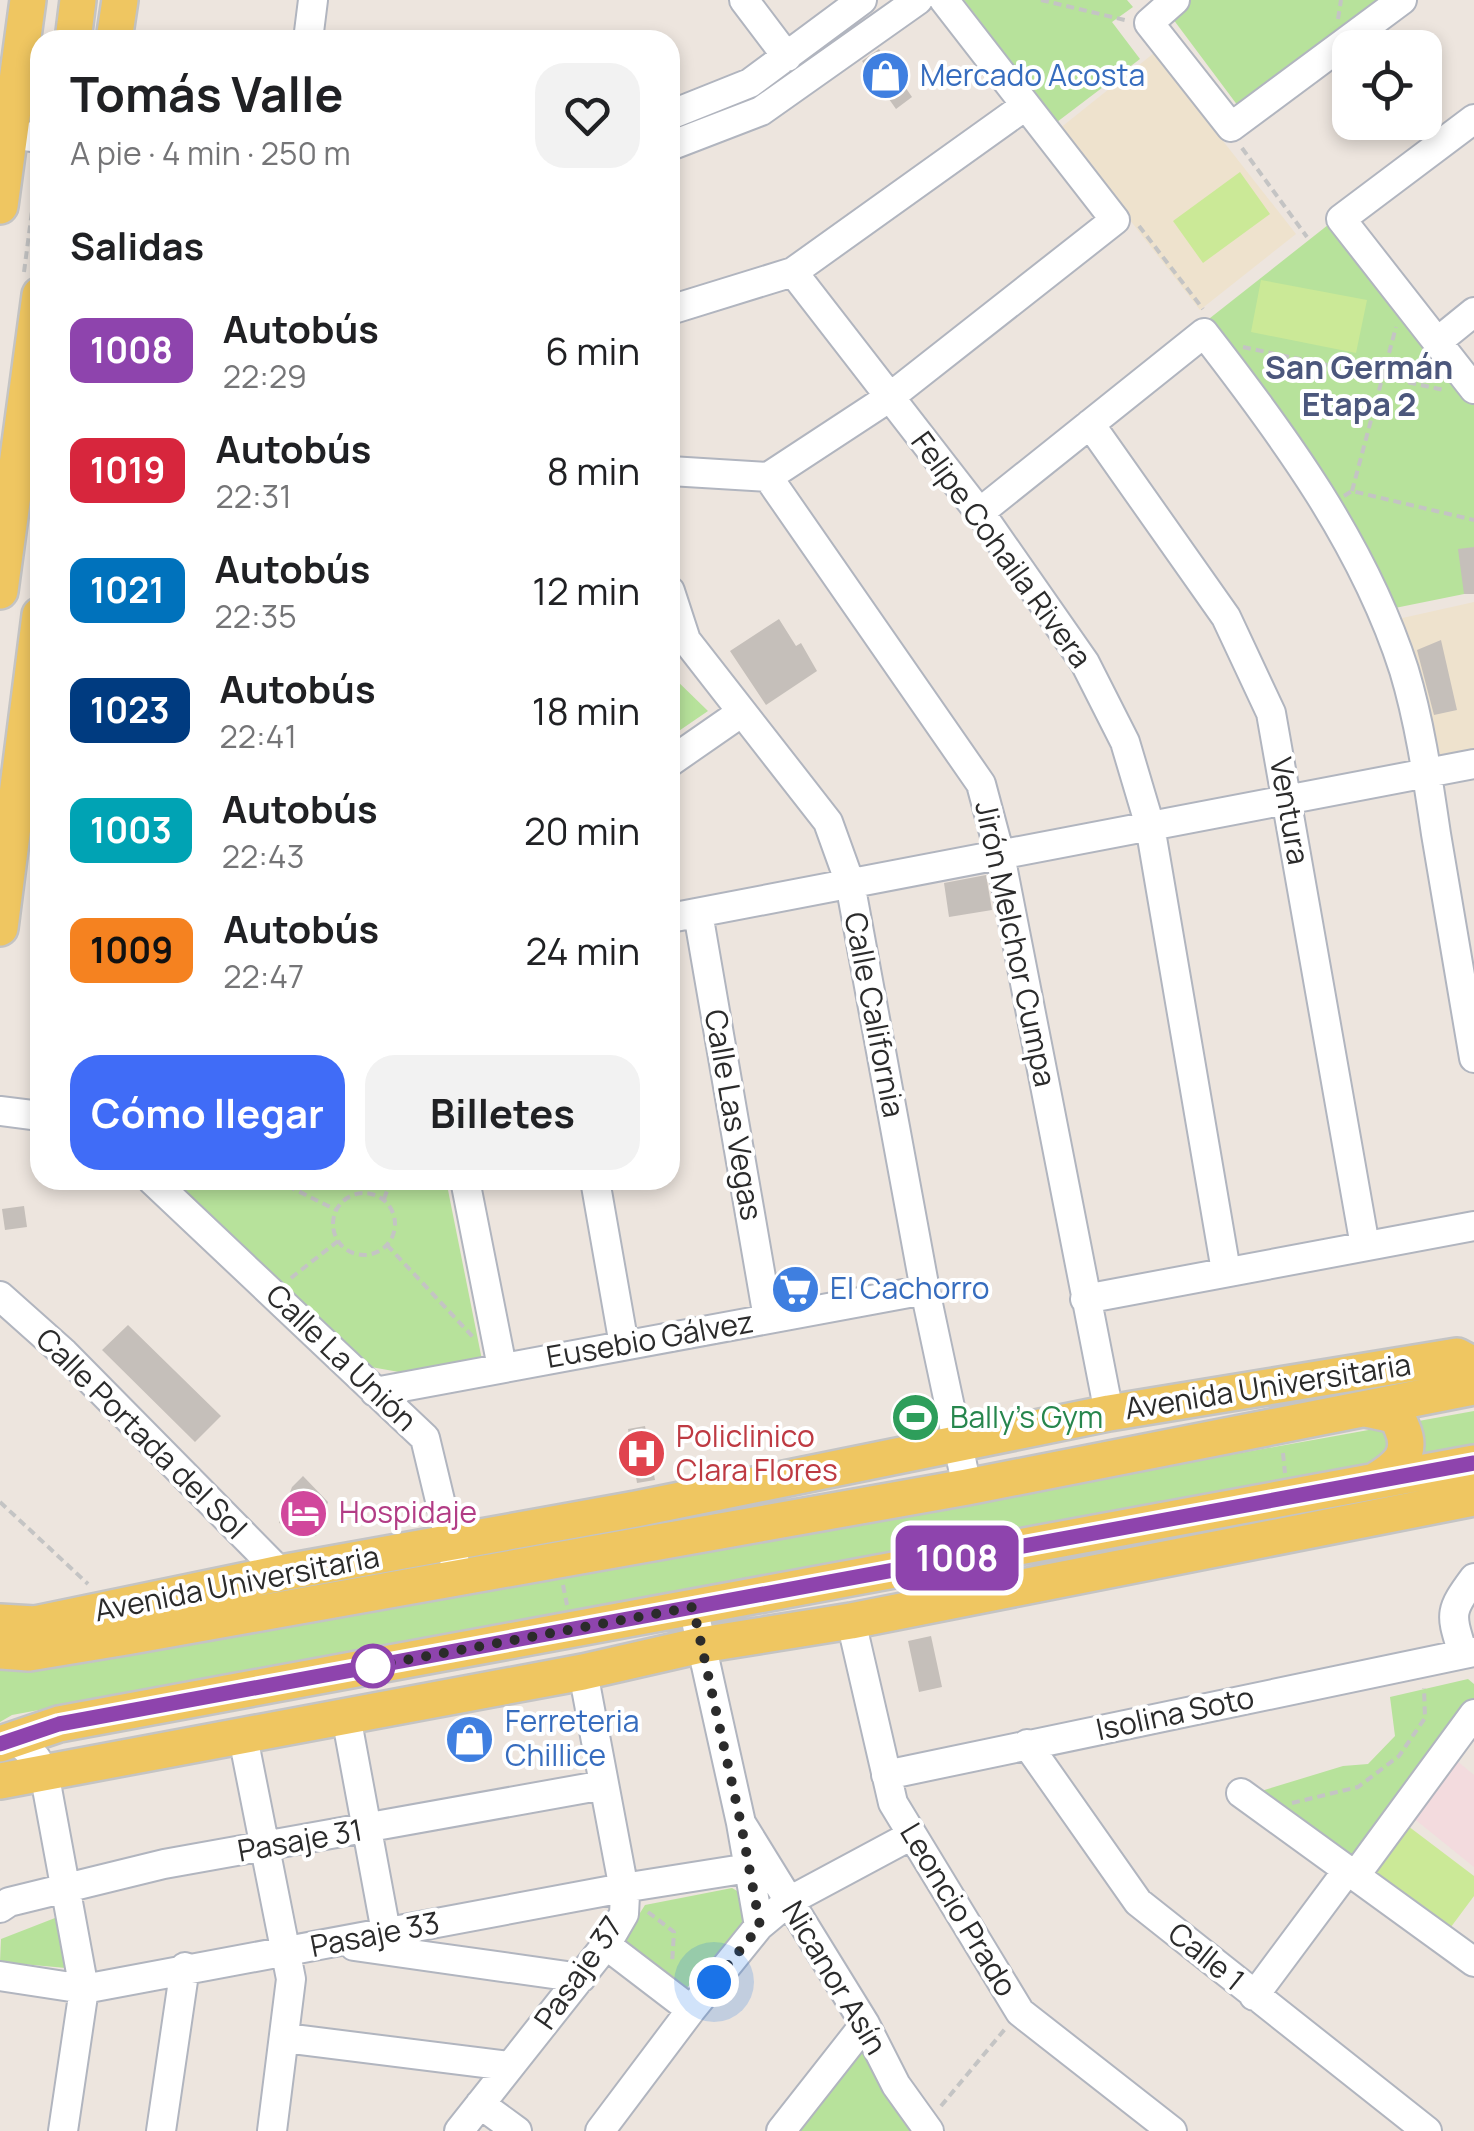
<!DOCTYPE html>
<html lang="es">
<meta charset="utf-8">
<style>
:root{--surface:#fff;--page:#f2f2f2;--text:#202124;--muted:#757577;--accent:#406cf7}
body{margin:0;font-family:Manrope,sans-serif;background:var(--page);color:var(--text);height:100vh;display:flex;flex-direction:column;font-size:38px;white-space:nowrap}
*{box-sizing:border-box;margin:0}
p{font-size:32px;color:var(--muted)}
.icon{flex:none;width:55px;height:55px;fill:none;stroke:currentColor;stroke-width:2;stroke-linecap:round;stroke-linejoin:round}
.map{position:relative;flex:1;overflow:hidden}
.panel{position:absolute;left:30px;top:30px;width:650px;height:1160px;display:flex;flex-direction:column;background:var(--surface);border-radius:30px;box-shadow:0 5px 15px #0003}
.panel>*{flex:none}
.badge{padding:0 20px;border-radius:15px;font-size:35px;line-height:65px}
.fabs{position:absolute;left:1332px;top:30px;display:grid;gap:20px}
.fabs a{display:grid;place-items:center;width:110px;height:110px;border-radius:20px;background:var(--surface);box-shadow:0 5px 15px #0003;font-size:50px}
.you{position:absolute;width:50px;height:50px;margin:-25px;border:8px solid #fff;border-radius:50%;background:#1a73e8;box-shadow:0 0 0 15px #1a73e833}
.map>.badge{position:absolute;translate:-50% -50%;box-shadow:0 0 0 5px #fff}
h2{padding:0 40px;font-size:38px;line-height:90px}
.round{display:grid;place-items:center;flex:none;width:105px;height:105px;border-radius:30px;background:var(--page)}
.summary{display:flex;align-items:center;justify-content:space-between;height:170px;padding:0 40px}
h1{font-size:48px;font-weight:700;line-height:75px}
.primary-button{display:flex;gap:20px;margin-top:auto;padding:20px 40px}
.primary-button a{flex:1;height:115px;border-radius:30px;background:var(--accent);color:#fff;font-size:40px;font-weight:700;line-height:115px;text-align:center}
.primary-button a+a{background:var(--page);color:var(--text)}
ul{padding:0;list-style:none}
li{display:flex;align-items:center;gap:30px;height:120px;padding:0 40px}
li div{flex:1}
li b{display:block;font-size:38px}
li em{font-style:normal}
li .badge{min-width:110px;font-weight:700;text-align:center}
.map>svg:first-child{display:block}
.education{fill:#eee2cd}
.medical{fill:#f3dbde}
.green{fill:#b7e29b}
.pitch{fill:#cbe997}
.building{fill:#c5bfba}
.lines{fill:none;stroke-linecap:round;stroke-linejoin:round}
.minor-casing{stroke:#b1b5bf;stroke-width:32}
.major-casing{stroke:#c4c4c4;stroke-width:40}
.path{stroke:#c4c4c4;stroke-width:4;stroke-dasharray:8 5;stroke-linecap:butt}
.minor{stroke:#fff;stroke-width:28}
.major{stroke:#efc661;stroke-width:35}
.line-casing{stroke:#fff;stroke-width:22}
.line{stroke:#8e44ad;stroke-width:15}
.walk{stroke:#2b2b2b;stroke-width:10;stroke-dasharray:0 18}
.stop-dot{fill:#fff;stroke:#8e44ad;stroke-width:5}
.labels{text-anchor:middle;stroke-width:8;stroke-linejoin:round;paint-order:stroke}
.shop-label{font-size:30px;fill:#366cbe;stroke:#fff;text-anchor:start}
.street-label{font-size:30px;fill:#2b2b2b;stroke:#fff}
.leisure-label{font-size:30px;fill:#27864d;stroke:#fff;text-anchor:start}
.health-label{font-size:30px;fill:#be3a42;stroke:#fff;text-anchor:start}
.hotel-label{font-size:30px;fill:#b23c85;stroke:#fff;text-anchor:start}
.neighbourhood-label{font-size:32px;font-weight:bold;fill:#4c577c;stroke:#fff}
</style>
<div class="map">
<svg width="1474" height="2131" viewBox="0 0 1474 2131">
<rect width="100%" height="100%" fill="#ede5de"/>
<path class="education" d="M1154,53L1296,234L1200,310L1059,129Z
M1474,602V761L1438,768L1398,619Z"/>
<path class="medical" d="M1457,1761L1474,1775V1867L1412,1817Z"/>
<path class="green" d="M964,0H1127L1133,7L1112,22L1140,59L1057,122Z
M1182,0H1388L1238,106L1173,19Z
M1333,221L1474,400V592L1390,609L1305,444L1205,322Z
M670,674L708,711L670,737Z
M168,1180H446L482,1360L399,1372L371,1367Z
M1474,1411V1444L12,1715L0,1722V1662L54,1666Z
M1468,1679L1474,1684V1704L1357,1863L1261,1791L1343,1766L1368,1764L1395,1736L1390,1697Z
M732,1888L763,1906L682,1993L618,1948L645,1905Z
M55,1918L66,1968L0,1962L1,1939Z
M861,2044L919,2131H792Z"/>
<path class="pitch" d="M1240,172L1270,214L1203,263L1173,221Z
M1261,280L1367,300L1356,353L1251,332Z
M1408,1826L1474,1876V1896L1448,1931L1372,1874Z"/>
<path class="building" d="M879,49L912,97L896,109L862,61Z
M1474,547V594H1464L1458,549Z
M779,619L796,646L801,643L817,671L766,705L730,651Z
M1441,640L1457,710L1434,715L1417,650Z
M986,875L992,910L949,917L944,883Z
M24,1206L27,1227L5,1230L2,1209Z
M128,1325L221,1416L195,1442L102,1350Z
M930,1399L935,1427L900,1434L895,1406Z
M645,1426L655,1480L637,1483L628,1429Z
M303,1476L328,1502L316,1536L279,1523L292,1487Z
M931,1636L942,1687L919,1692L908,1641Z
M477,1716L485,1758L463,1762L454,1721Z"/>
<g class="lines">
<defs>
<path id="minor" d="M744,0L787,57
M1175,0L1149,23L1231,127L1402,0
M308,40L313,0
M670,115L750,83L862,0
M1474,119L1341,219L1474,389
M0,133L40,138
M670,146L761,111L918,0
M793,272L986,521L1085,663L1125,742L1150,826L1226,1271
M670,310L793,272L1025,106
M1437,342L1474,312
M1090,424L1226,617L1271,713L1365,1246
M670,471L768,477L890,397L1115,220L944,0
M768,477L981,784L1000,855L1109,1413
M979,513L1204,333C1284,436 1364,545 1404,670C1420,723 1428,780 1436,834C1449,909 1461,983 1474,1058
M670,591L686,640L828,822L850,883L925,1290L967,1487
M670,762L742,712
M698,913L768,1318
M670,918L1474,764
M0,1111L40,1116
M152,1180L425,1438L455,1563
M465,1180L502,1367
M595,1180L624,1345
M0,1296L64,1353L281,1573
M1085,1299L1474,1226
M375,1392L925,1290
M693,1607L741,1823L759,1926
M851,1621L893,1803L1020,2012L1172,2131
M1463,1654C1451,1614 1448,1613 1474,1578
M346,1716L386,1932
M243,1737L291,1979L272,2131
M14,1738L36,1758L44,1772L84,1989L63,2131
M1027,1744L1138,1902L1427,2131
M886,1775L1474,1652
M1241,1793L1474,1962
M741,1823L865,2024L896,2085L929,2131
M1355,1876L1474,1714
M0,1908L9,1902L164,1864L604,1785
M606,1945L691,2010
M354,1946L581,1978
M0,1976L84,1989L623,1888L749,1868
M1254,1996L1347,1871
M285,2038L509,2066
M480,2104L517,2131
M161,2131L185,1967
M459,2131L606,1945L624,1914L625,1895L583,1672
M600,2131L691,2010L759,1926L789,1901L912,1835
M781,2131L865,2024"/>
<path id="major" d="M73,40L78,0
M114,40L120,0
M0,206L28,0
M0,591L40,295
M0,928L40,615
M1366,1409C1374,1411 1384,1412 1392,1415C1399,1418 1399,1421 1402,1428C1414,1455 1396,1468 1375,1481
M0,1622L35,1624L281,1573L636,1509L1109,1413L1457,1356L1474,1365
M0,1651L29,1653L126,1637L967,1487L1474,1387
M0,1744L59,1724L1474,1463
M0,1781L583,1672L701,1645L851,1621L1474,1498"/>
</defs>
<use href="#minor" class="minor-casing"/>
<use href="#major" class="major-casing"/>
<path class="path" d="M1041,0L1129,21
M1338,19L1341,0
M1242,148L1307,237
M1139,226L1203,309
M24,272L39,158
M1243,347L1444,390
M1352,491L1396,327
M1344,496L1352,491L1474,520
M276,1180L336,1210
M356,1180L361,1193
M333 1224a31 31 0 1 1 62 0a31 31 0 1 1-62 0Z
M384,1199L391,1180
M387,1245L473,1337
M291,1278L338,1241
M1283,1453L1285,1473
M0,1502L88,1584
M563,1585L567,1605
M1292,1803L1358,1787L1399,1756L1425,1718L1424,1688
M648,1912L674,1932L672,1964
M941,2106L1005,2029"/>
<use href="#minor" class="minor"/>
<use href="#major" class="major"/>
</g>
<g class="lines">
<defs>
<path id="line" d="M0,1744L59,1724L1474,1463"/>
</defs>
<use href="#line" class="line-casing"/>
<use href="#line" class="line"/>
<path class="walk" d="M373,1666L693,1607L741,1824L760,1926L714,1982"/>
</g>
<defs>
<symbol id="shop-disc" viewBox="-11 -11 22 22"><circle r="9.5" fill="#3f7fe0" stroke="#fff"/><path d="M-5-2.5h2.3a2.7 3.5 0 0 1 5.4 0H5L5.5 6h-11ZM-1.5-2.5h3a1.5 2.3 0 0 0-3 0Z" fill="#fff"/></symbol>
<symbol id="supermarket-disc" viewBox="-11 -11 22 22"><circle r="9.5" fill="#3f7fe0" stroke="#fff"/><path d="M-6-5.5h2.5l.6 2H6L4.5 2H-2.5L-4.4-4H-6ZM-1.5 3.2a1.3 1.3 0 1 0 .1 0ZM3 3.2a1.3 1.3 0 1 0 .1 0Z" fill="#fff"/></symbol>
<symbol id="stadium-disc" viewBox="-11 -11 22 22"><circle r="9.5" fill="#2e9e5b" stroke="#fff"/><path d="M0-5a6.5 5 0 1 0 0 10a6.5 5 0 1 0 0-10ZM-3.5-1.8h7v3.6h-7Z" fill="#fff"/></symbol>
<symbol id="hospital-disc" viewBox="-11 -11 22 22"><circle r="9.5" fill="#e0444e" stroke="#fff"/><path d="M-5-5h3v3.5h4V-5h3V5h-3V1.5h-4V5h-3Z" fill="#fff"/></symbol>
<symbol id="hotel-disc" viewBox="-11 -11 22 22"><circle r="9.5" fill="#d1479c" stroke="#fff"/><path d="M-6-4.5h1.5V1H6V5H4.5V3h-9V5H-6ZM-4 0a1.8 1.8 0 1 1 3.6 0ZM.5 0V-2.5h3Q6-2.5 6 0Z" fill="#fff"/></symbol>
</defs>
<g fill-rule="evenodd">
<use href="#shop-disc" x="858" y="48" width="55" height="55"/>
<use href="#supermarket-disc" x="768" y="1262" width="55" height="55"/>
<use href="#stadium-disc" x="888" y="1390" width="55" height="55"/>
<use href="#hospital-disc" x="614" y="1426" width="55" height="55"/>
<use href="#hotel-disc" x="276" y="1486" width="55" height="55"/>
<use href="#shop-disc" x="442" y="1712" width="55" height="55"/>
</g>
<circle class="stop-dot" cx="373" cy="1666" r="20"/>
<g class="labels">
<g class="shop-label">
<text x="920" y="86">Mercado Acosta</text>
<text x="830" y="1299">El Cachorro</text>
<text x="505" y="1732">Ferreteria<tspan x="505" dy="34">Chillice</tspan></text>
</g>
<g class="street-label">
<text transform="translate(1001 550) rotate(54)" y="10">Felipe Cohaila Rivera</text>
<text transform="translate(1289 811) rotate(80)" y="10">Ventura</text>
<text transform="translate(1015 944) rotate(78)" y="10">Jirón Melchor Cumpa</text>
<text transform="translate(874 1015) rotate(79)" y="10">Calle California</text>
<text transform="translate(733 1115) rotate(80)" y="10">Calle Las Vegas</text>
<text transform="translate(650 1340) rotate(-10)" y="10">Eusebio Gálvez</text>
<text transform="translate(341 1358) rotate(44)" y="10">Calle La Unión</text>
<text transform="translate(1268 1387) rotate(-9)" y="10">Avenida Universitaria</text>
<text transform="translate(141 1434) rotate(45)" y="10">Calle Portada del Sol</text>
<text transform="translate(237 1584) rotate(-11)" y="10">Avenida Universitaria</text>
<text transform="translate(1175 1714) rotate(-12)" y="10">Isolina Soto</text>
<text transform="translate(300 1841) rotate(-10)" y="10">Pasaje 31</text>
<text transform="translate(958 1910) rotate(59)" y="10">Leoncio Prado</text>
<text transform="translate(375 1935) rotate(-11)" y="10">Pasaje 33</text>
<text transform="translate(1206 1957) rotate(39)" y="10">Calle 1</text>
<text transform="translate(579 1973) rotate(-55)" y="10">Pasaje 37</text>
<text transform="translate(834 1978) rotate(59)" y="10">Nicanor Asín</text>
</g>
<g class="leisure-label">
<text x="950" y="1428">Bally's Gym</text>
</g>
<g class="health-label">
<text x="676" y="1447">Policlinico<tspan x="676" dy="34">Clara Flores</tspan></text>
</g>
<g class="hotel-label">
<text x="339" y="1523">Hospidaje</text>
</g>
<g class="neighbourhood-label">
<text x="1359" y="379">San Germán<tspan x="1359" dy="37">Etapa 2</tspan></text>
</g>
</g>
</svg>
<div class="fabs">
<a><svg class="icon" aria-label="locate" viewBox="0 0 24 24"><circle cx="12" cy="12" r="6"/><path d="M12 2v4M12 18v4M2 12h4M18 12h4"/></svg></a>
</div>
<div class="you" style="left:714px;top:1982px"></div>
<b class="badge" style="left:957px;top:1558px;background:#8e44ad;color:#fff">1008</b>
<section class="panel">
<div class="summary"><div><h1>Tomás Valle</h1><p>A pie · 4 min · 250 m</p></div><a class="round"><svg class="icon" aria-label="heart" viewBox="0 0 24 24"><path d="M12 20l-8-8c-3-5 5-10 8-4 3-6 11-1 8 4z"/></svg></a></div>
<h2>Salidas</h2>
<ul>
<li><span class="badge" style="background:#8e44ad;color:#fff">1008</span><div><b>Autobús</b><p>22:29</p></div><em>6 min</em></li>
<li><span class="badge" style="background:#d7263d;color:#fff">1019</span><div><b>Autobús</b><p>22:31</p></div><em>8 min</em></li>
<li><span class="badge" style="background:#0072bc;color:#fff">1021</span><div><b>Autobús</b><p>22:35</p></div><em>12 min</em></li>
<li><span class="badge" style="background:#003b80;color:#fff">1023</span><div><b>Autobús</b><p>22:41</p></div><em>18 min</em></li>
<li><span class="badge" style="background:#00a3b4;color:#fff">1003</span><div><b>Autobús</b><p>22:43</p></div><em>20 min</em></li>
<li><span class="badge" style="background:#f58220;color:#111">1009</span><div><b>Autobús</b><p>22:47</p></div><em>24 min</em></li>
</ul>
<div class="primary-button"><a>Cómo llegar</a><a>Billetes</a></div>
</section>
</div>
